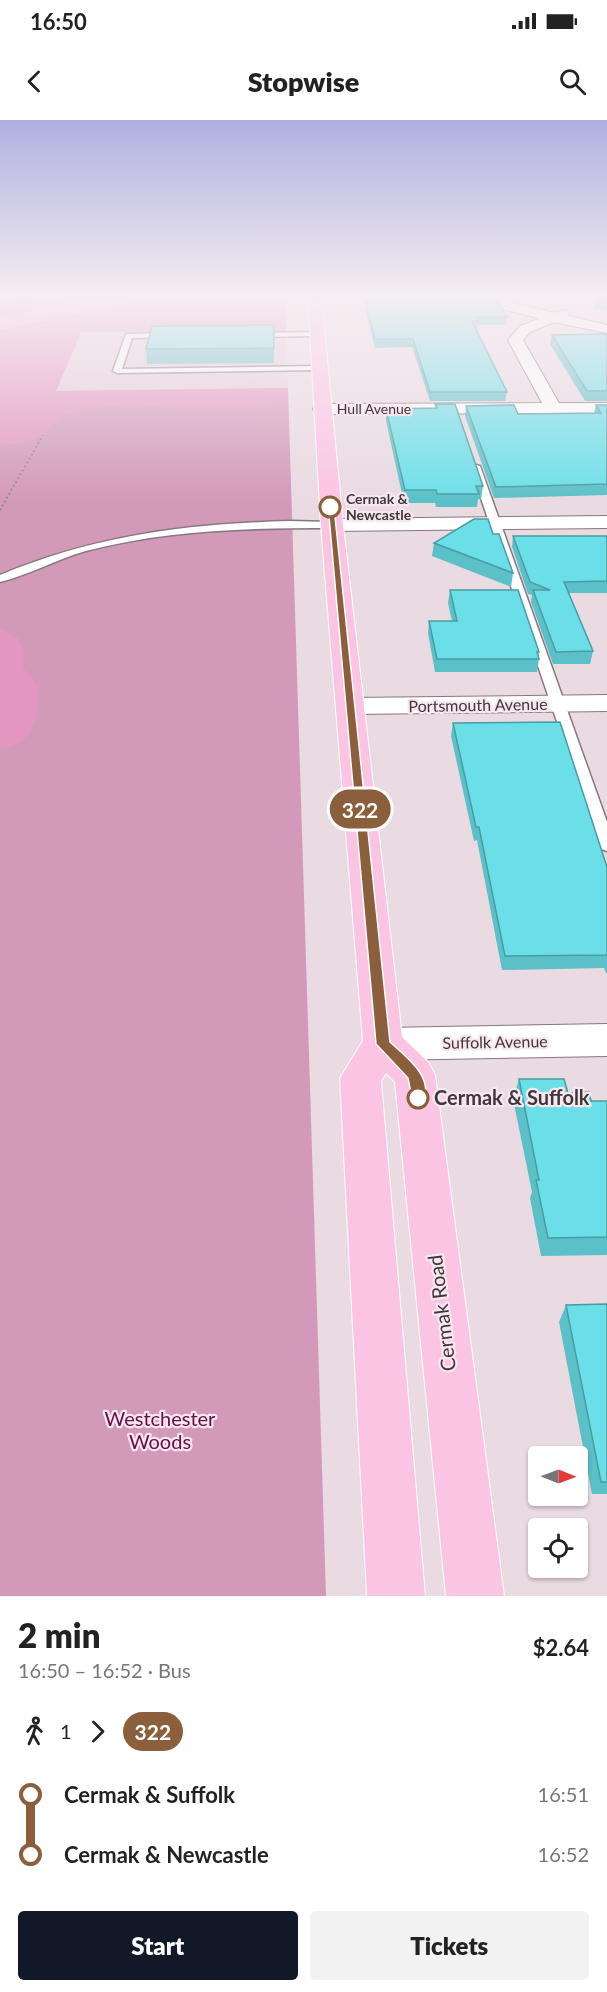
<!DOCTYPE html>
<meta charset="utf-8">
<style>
:root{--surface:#fff;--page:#f2f2f2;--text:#222;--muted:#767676;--accent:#111827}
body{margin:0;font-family:Lato,sans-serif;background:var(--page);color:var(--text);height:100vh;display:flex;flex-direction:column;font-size:22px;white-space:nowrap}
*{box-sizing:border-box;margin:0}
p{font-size:20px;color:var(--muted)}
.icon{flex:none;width:33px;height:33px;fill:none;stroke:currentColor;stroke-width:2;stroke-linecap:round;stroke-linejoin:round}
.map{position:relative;height:1476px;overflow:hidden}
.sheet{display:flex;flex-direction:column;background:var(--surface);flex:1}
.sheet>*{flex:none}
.badge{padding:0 12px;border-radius:20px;font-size:21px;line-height:39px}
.needle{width:39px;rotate:91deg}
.tools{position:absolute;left:528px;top:1326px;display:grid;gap:12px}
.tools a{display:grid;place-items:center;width:60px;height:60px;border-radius:6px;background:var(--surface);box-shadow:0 2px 4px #0004;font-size:30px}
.map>.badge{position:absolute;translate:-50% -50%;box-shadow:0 0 0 3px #fff}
.legs{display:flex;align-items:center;gap:9px;height:66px;padding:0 18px;font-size:20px}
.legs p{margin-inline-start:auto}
.headline{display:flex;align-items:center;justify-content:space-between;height:102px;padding:0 18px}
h1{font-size:33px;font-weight:800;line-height:45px}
.primary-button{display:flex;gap:12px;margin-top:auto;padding:12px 18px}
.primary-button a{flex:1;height:69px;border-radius:6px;background:var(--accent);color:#fff;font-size:24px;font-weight:800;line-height:69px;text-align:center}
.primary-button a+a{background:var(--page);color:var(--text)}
ul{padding:0 18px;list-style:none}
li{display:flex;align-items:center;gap:21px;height:60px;font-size:22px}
li i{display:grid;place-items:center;width:9px;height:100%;margin:0 8px;background:currentColor}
li i::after{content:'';width:15px;height:15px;margin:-8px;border:4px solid;border-radius:50%;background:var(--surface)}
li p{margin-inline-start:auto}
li:first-child i{background:linear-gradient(#0000 50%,currentColor 0)}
li:last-child i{background:linear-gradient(currentColor 50%,#0000 0)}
.status{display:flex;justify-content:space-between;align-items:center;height:42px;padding:0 30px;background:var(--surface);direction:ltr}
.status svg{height:16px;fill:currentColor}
header{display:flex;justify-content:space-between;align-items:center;height:78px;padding:0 18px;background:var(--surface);font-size:27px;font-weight:800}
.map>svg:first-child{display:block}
.built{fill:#e5cdd9}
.green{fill:#d399b8}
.forest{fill:#e396c0}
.water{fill:#f9abd5}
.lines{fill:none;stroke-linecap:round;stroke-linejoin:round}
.service-casing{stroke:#86787f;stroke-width:3}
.minor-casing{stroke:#86787f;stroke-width:2}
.tertiary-casing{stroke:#86787f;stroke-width:2}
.primary-casing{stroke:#fff;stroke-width:2}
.path-far1{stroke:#8e8388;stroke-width:1.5;stroke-dasharray:1.5 2;stroke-linecap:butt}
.path{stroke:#8e8388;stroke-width:2;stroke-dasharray:1.5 3;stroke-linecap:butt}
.service{fill:#fff;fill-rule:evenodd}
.minor{fill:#fff;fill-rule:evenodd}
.tertiary{fill:#fff;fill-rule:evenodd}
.primary{fill:#fbc4e3;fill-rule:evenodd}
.wall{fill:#5bc0c8}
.building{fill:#6adfe8;stroke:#4a9ca2;stroke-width:1.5}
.line-1{fill:#8b5e3c;stroke:#fff;stroke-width:1.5}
.stop-1-dot{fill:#fff;stroke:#8b5e3c;stroke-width:3}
.labels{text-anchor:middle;stroke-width:4.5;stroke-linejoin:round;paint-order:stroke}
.far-street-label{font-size:14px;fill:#3e383b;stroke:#f8e7ef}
.far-stop-label{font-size:14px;font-weight:bold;fill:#3e383b;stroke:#f8e7ef;text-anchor:start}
.street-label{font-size:16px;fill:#3e383b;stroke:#f8e7ef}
.near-stop-label{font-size:20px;font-weight:bold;fill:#3e383b;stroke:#f8e7ef;text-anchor:start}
.near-street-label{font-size:20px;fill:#3e383b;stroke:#f8e7ef}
.near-park-label{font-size:20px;fill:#670d49;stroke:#f8e7ef}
</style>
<div class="status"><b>16:50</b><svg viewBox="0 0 49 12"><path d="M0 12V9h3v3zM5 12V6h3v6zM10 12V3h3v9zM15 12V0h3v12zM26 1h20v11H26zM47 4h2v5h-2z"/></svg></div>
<header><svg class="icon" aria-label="back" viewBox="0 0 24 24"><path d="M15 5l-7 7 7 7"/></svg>Stopwise<svg class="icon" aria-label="search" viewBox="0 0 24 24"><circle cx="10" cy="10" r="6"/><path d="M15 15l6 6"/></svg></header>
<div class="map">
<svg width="607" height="1476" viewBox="0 0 607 1476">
<rect width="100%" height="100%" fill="#eadae2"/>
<path class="built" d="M286,211L288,268L56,271L81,212Z"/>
<path class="green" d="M160,176H285L286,211L81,212L56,271L288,268L326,1476H0V210Z"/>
<path class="forest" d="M0,176H99L0,198Z
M160,176H285L286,211L81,212L56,271L288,268V278C225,302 153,277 87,289C59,294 56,304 36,318C27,324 10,324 0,325V210Z
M0,509L18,518L24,532L23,548C27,552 33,557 35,563C42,577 36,606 26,617C19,624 9,627 0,629Z"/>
<path class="water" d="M99,176H160L0,210V198Z"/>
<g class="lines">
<defs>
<path id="service" d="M316,212L319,216L251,217L247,215L251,213Z
M171,213L174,217L132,218L122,249L318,246L322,248L318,250L117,253L113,251L126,214Z
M472,344L480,346L607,702V731L601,729L599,725L470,346Z
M289,401L332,402L337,405L332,408C249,408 167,410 86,431C57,439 29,455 0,462V455C96,415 186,404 289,401Z"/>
<path id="minor" d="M562,190L567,191L569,194L567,197L530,212L523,220L559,283H607V293L322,294L316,293L313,289L316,285L322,284L542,283L508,220L520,206Z
M607,396V408L332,411L324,410L321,405L324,400L332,399Z
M607,575V591L350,594L340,592L336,586L340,580L350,578Z
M607,904V936L383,940L369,936L363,924L369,912L383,908Z"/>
<path id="tertiary" d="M462,176H483L607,205V213L553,202L464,179Z"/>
<path id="primary" d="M308,176H321L343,405L402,917L429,943L435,955L504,1476H446L395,962L386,953L381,961L425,1476H367L340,958L363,921L321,405Z"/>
</defs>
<use href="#service" class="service-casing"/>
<use href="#minor" class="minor-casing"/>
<use href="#tertiary" class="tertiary-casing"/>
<use href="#primary" class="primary-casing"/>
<path class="path-far1" d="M0,190L42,176"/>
<path class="path" d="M0,390L43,315"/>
<use href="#service" class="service"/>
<use href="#minor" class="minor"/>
<use href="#tertiary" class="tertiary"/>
<use href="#primary" class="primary"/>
</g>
<path class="wall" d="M370,176H474L507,197L506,205H478L477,210H476L507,272L505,281H430L412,227L375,228L365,188V180H371Z
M595,176H607V191L594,188Z
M274,205V243L147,244L146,229Z
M607,214V281H585L550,224L552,215Z
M435,284L483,366L481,379H478L477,387H436L435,383H404L386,301V289L435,288Z
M596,285H607V375L494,378L465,296L466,286L518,294L594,293Z
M493,414L513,453L511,467L432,436L434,423Z
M513,416H607V473H568L593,531L590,544H553L531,482L532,475L528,474L512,427Z
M450,470L539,532L538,536L539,539L537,552H435L428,513L429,501H452L448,483Z
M453,603L607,747V853H606L604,848L502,850L477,720L474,721L451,616Z
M519,959L568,973L591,981H607V1135L541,1136L530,1078L532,1072L513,979Z
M607,1184V1374H592L559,1202L566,1185Z"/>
<path class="building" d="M372,176H474L499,182L507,197H476L478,201H472L507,272H430L413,219H375L365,180H372Z
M596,176H607V182L595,179Z
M274,205V228L146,229L152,206Z
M607,214V271H587L552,215Z
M435,284H455L483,366H476L479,374H437L436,370H405L386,289L437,288Z
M514,285L518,294L601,293L596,285H607V364L496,367L466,286Z
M474,399H488L493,414H499L513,453L434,423Z
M513,416H607V461L564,462L593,531L556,532L533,470H550L530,462Z
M450,470H518L539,532H537L539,539H437L429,501H457Z
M560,602L607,747V835L505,836L479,707H476L453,603Z
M519,959H564L568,973L589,972L591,981H607V1117L548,1118L536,1060H539Z
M607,1184V1362H601L566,1185Z"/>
<linearGradient id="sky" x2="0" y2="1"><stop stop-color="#afb0e0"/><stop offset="0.46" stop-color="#f6eef2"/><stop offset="1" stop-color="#f6eef2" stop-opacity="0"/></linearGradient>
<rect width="607" height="382" fill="url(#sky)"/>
<path class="line-1" d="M328,385L334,387L390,922C406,937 435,957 423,983L418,985L413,983L408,958L376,924Z"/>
<g class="stop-1-dot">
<circle cx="330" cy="387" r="10"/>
<circle cx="418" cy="978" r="10"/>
</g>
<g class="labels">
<g class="far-street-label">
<text x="374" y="294">Hull Avenue</text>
</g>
<g class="far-stop-label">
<text x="346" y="384">Cermak &amp;<tspan x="346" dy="16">Newcastle</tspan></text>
</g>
<g class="street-label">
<text transform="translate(478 585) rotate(-1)" y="6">Portsmouth Avenue</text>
<text transform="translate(495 922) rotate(-1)" y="6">Suffolk Avenue</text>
</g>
<g class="near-stop-label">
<text x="434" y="985">Cermak &amp; Suffolk</text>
</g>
<g class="near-street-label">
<text transform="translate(442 1193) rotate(-97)" y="7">Cermak Road</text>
</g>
<g class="near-park-label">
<text x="160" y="1306">Westchester<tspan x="160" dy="23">Woods</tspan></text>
</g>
</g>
</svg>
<div class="tools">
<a><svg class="needle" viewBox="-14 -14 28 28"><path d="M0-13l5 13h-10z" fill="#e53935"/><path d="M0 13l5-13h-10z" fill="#767676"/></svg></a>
<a><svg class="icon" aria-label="locate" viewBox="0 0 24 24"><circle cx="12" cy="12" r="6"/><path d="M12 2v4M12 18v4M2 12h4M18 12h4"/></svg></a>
</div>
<b class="badge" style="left:360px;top:689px;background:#8b5e3c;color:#fff">322</b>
</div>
<section class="sheet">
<div class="headline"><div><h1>2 min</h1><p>16:50 – 16:52 · Bus</p></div><b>$2.64</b></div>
<div class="legs"><svg class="icon" aria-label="walk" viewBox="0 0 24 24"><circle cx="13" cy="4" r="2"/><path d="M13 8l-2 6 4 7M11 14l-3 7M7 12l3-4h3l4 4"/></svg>1<svg class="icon" aria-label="forward" viewBox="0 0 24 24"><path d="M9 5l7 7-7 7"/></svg><b class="badge" style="background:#8b5e3c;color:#fff">322</b></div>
<ul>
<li><i style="color:#8b5e3c"></i><b>Cermak &amp; Suffolk</b><p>16:51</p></li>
<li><i style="color:#8b5e3c"></i><b>Cermak &amp; Newcastle</b><p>16:52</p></li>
</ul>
<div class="primary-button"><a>Start</a><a>Tickets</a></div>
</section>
